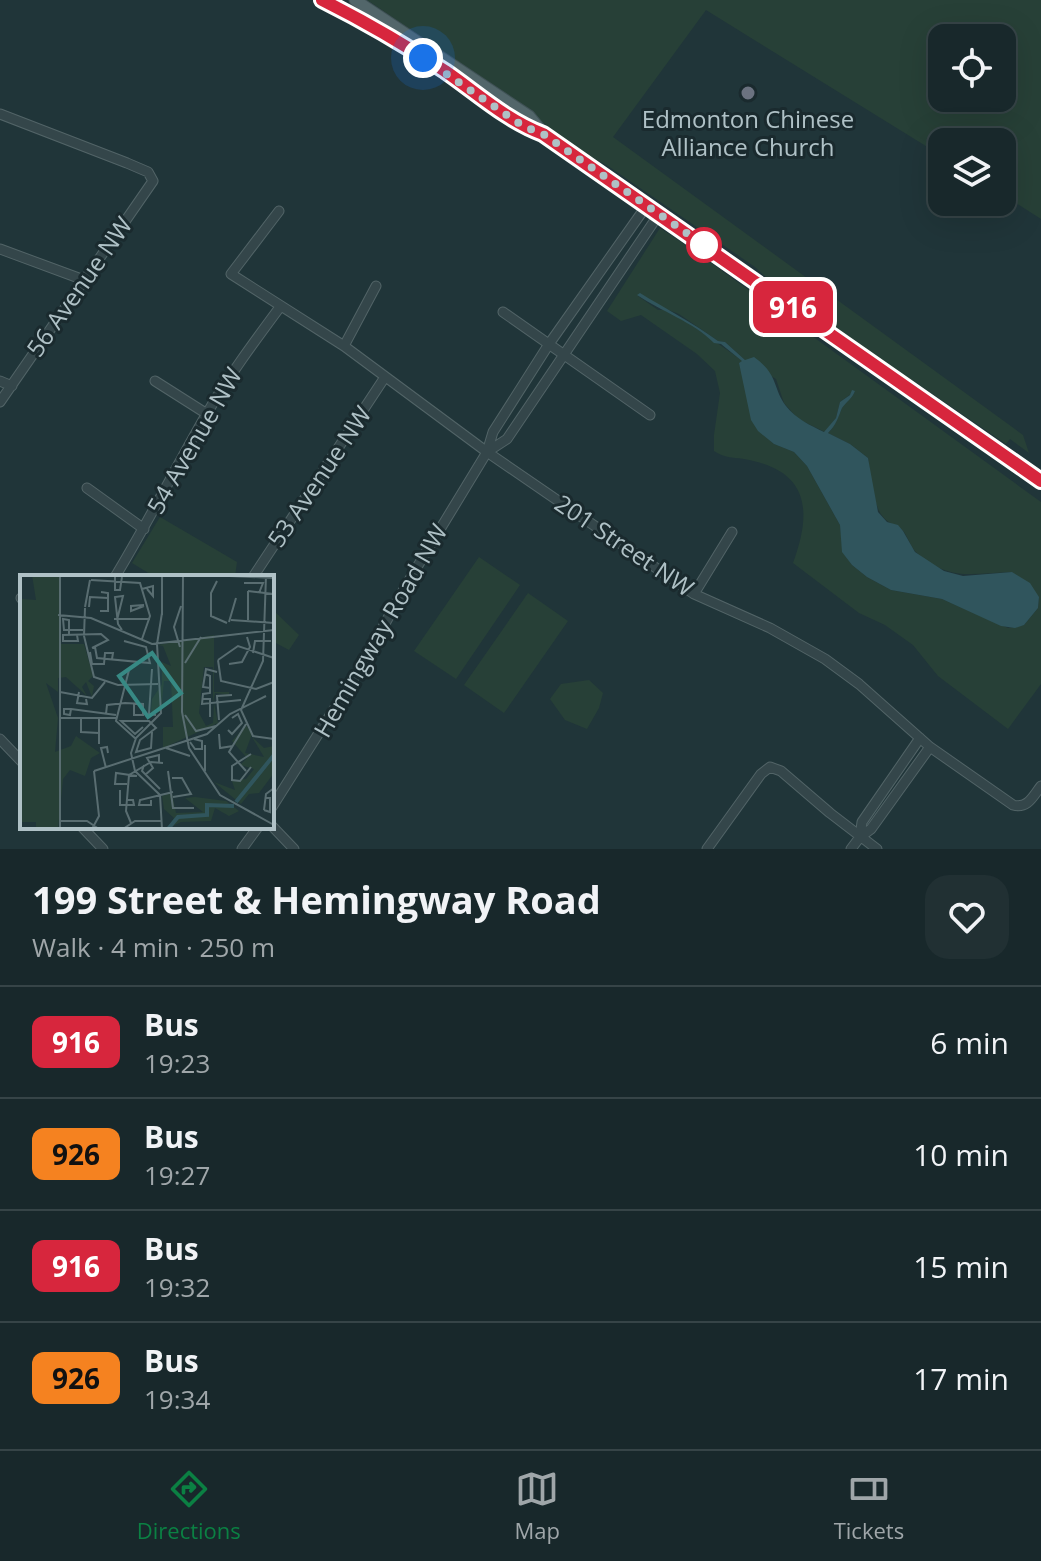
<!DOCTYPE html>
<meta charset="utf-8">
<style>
:root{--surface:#18282b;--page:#213033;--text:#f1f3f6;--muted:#9fa6a9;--line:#364447;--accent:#0b8043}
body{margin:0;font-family:"Open Sans",sans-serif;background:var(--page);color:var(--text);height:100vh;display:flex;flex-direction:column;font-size:30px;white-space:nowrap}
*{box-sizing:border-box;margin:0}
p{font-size:26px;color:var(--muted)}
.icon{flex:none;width:44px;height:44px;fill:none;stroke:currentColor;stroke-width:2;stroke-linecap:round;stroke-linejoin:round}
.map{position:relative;height:849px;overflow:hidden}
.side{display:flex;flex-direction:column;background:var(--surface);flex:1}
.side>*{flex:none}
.badge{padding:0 16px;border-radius:12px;font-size:28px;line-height:52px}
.buttons{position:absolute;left:928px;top:24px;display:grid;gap:16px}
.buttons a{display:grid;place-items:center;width:88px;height:88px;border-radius:16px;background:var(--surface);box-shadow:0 8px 32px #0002,0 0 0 2px var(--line);font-size:40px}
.you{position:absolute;width:40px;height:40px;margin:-20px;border:6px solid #fff;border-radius:50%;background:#1a73e8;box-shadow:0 0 0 12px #1a73e833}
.map>.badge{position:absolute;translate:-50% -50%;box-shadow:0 0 0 4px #fff}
.round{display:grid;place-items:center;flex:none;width:84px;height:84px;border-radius:24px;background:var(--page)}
.headline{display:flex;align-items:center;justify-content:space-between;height:136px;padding:0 32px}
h1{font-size:38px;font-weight:700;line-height:60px}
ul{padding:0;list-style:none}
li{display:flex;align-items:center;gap:24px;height:112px;padding:0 32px;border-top:2px solid var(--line)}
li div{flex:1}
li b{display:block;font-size:30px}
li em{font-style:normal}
li .badge{min-width:88px;font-weight:700;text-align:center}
.menu{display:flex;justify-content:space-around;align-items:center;height:112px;border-top:2px solid var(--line);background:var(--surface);font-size:22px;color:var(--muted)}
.menu a{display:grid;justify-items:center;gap:4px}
.menu .active{color:var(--accent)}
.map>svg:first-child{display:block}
.green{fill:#274037;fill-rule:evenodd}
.water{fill:#30555d}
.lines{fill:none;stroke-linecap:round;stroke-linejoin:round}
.minor-casing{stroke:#526467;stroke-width:11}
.major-casing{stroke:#405256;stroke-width:13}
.minor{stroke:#34464a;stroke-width:9}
.major{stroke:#52666a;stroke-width:11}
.line-casing{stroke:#fff;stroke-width:18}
.line{stroke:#d7263d;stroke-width:12}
.walk{stroke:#afc1c6;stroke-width:8;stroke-dasharray:0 14.4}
.worship-dot{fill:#6b7280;stroke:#1a2a2e;stroke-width:3}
.stop-dot{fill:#fff;stroke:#d7263d;stroke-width:4}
.labels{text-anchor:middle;stroke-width:6;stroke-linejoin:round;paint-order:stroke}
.poi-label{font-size:24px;fill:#afc1c6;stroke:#1a2a2e}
.street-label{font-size:24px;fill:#afc1c6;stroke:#1a2a2e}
.inset-river{fill:none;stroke:#30555d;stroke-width:4}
.inset-road{fill:none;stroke:#596d71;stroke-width:2}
.view{fill:#378984;fill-opacity:0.15;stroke:#378984;stroke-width:4}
.inset-edge{fill:none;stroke:#afc1c6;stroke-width:4}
</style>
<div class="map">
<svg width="1041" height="849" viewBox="0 0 1041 849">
<rect width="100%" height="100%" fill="#203539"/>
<path class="green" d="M367,0H1041V219L1002,194V142H942V156L706,10L613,137L1023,435L1029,453L1010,439L1006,444L915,382L872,357L788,298L755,267L608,166L571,146L522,105ZM942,38H1002V98H942Z
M660,228L696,252L1041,502V684L1008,729L938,676L913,645L885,625L859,613L793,563C813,509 808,470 744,459C731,457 725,458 714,451V435L720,393L715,371L697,354L641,315L621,321L607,311ZM640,294L658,306L679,314L718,341L725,342L745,360L776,379L784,403L798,419L825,432L836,418L840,402L855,391C852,399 846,401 842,408C837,418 836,426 828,433L850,444L868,458C871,476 872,505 884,518C890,525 898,524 904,532C909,539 911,548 917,553C949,582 974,573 1012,572L1039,597L1038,608L1024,625L1008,628L942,599L891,590L867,577L852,565L843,552L840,525L807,466L794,452L774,444L759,431L739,363L743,361L684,320L666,310H658L638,296Z
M160,517L237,562L235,577H155L132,563Z
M479,557L520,585L456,679L414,651Z
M528,593L568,621L504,713L464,685Z
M272,609L299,635L289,650L272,641Z
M589,680L603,693L599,708L587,729L565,720L550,699L561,684Z"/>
<path class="water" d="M640,293C666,309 692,322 718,341L725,342L745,360L754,357C779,375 772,387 786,406C796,419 810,425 824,432L836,418L840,402L850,395L852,390L855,391C852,399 846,402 842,408C838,418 836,425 828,433L850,444L868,458L878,512L887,522L898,525L903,531L915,552L944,571L963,576L1012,572L1030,583L1039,597L1038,608L1024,625L1015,628L1001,626L942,599L891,590L867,577L852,565L842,552L840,525L807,466L794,452L774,444L758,431L751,420L739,363L742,361L721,344L714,343C692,321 662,312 637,295Z"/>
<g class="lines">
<defs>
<path id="minor" d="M0,114L127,163L148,172L153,181L0,402
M279,211L231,274L344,346L487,452L694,594L770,628L825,659L859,684L930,747L1013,805C1028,809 1033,796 1041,786
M0,249L84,280
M503,312L650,415
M344,346L376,286
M0,381L12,386
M155,381L207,414
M487,452L507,439L659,214
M87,488L144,529
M115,577C147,524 175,469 206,415C228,377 254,342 280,307
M253,577L385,377
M694,594L732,532
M21,598L22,599
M0,739L22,762
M272,807L362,665L408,582L487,452L493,432L549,344L647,205
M272,826L294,849
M82,827L103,849
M860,837L862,822L920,738
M242,849L258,827
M707,849L761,774L770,767L781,771L830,813L877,849
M851,849L860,837L871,829L930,747"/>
<path id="major" d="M322,0C364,21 405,45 445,71C477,93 506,120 543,134L1041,481
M355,0L529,116L543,133"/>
</defs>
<use href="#minor" class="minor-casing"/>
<use href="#major" class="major-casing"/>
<use href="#minor" class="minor"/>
<use href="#major" class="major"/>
</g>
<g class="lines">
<defs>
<path id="line" d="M322,0C364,21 405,45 445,71C477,93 506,120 543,134L1041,481"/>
</defs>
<use href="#line" class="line-casing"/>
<use href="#line" class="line"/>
<path class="walk" d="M423,58L523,126L543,134L704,245"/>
</g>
<circle class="worship-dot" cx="748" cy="93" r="8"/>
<circle class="stop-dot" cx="704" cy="245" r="16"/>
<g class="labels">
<g class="poi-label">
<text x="748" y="128">Edmonton Chinese<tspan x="748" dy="28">Alliance Church</tspan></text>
</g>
<g class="street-label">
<text transform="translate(80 287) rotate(-55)" y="8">56 Avenue NW</text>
<text transform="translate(195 441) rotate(-60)" y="8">54 Avenue NW</text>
<text transform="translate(320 477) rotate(-56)" y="8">53 Avenue NW</text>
<text transform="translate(624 546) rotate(34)" y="8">201 Street NW</text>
<text transform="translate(381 631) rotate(-60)" y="8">Hemingway Road NW</text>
</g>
</g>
<g transform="translate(20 575)">
<rect width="254" height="254" fill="#203539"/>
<path d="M12,0H39L40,69H64L73,101L68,106L74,111L72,122L66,107L62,112L67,121L46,102L38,103V117L26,108L38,143L35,177L51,171L56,161L80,178L71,183L65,201L50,195L43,204L38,254H6L16,253V247H0V24L16,25ZM194,60V117H209V120L195,118L193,128V92H184L179,138L186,151L193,148L194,128L198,148L143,173V152H153L151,106H144L141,137H131L132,124L142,109V87L151,91L143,71L138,70ZM226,150L232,159L225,178L244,182L232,162L244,173L254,171V198L239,218L229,219L221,229L194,207L215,215L212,206L226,204L234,194L220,190L227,183L212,166ZM152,218L156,238L183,237L165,223L175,222L206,226L219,236L209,241L195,233L191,246L161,247L147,254L154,243L144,234L142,221Z" fill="#274037"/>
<path class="inset-river" d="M216,227L254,180M148,254L158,242L187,240V230L214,231"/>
<path class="inset-road" d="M95,0V15H100L102,2M163,0L162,137L169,173L200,220L254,250M209,1L254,3M246,1L243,86L221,135L233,161L254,164M71,5L120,8L130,41L122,64M197,6L191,18V41L207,48M224,8H243L239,18M122,14L133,11V21L127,14M228,16V45M228,16L254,19M124,30L111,31V36L124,31M65,32L70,5M69,32L70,22L88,23M65,33L64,61L74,102L98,110L138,109M80,36H88V18L81,17M142,38L137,69L141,138L116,163L111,178L115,196L140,220L142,254M38,40L71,43L132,69L254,55M142,40V0M94,44H130M97,45L103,21L95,22L98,49L102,55M211,45L254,48M209,47L216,23M49,60V45L43,44L44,55H63M57,60L58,66H43V60L81,59L88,65L72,73M75,72L77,83L130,88L126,72L104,66M160,72L154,52L161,31M70,77L72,89H84L85,78H93L92,84M233,78L235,66H251M198,85L201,106L236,114L254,107M198,85L218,71L254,83M165,88L181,62M209,89L222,87L230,72L227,62M132,94L129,139L136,140M109,95L96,146L116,164M185,99L190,101V118L183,119L182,129L221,125M190,113L183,112L186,94L197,97M40,117L72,123L85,107M59,117L57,128L67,129L66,124M182,124H190V142M51,134L50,140L44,139V134H51L96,140M86,139L87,130L105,128L123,129V140H114V129M165,140L176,156L196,151M39,143H96M61,143V157L79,158M79,143V169M199,145L197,121L212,120M226,149L209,177L226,196M123,152L115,159L101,146H129L136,153L120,165L116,177L131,173L132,157M208,155L212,159L222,148L218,139L212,143M199,159L200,173L213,171M170,167L175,174H182V166L174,164M146,173L170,181M231,179L212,191V205L220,206L231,192M124,190L122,196L140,214M86,193L81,173L87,172L88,178M74,196L187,159L210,139L246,121M148,196L153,233H174M185,196V170M125,200L133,193L127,183L139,180V187M152,203H162L171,219L153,222M107,209H95L96,198L117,201M100,215V230H114L113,225H106M131,225V230H119L120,225L153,217M244,235L246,219L254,213M244,235L250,237V223H245M40,246H67L79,254M111,248L106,236L109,200L131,187L143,188M40,254V0M72,254L79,241L74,196M103,254L115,246H142"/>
<path class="view" d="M132,78L161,118L128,142L99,101Z"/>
<rect width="254" height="254" class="inset-edge"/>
</g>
</svg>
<div class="buttons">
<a><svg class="icon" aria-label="locate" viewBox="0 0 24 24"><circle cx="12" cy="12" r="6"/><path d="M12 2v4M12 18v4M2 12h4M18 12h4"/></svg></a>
<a><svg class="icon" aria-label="layers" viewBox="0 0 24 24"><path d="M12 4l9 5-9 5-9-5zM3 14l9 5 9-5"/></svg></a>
</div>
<div class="you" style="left:423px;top:58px"></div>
<b class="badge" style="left:793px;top:307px;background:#d7263d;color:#fff">916</b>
</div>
<section class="side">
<div class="headline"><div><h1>199 Street &amp; Hemingway Road</h1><p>Walk · 4 min · 250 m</p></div><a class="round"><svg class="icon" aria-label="heart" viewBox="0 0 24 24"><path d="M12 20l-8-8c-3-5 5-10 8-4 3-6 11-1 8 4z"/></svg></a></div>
<ul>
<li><span class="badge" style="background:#d7263d;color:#fff">916</span><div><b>Bus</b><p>19:23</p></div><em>6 min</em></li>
<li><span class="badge" style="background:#f58220;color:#111">926</span><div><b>Bus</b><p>19:27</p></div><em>10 min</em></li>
<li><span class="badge" style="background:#d7263d;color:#fff">916</span><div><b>Bus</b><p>19:32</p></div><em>15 min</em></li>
<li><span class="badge" style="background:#f58220;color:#111">926</span><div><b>Bus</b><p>19:34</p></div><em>17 min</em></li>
</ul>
</section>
<nav class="menu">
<a class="active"><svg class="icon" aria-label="directions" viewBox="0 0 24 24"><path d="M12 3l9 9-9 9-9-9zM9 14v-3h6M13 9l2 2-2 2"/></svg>Directions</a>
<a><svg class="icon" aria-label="map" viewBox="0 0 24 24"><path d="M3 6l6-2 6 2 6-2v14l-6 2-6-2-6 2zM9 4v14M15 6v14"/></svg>Map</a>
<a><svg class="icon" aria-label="tickets" viewBox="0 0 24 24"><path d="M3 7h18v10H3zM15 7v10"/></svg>Tickets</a>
</nav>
